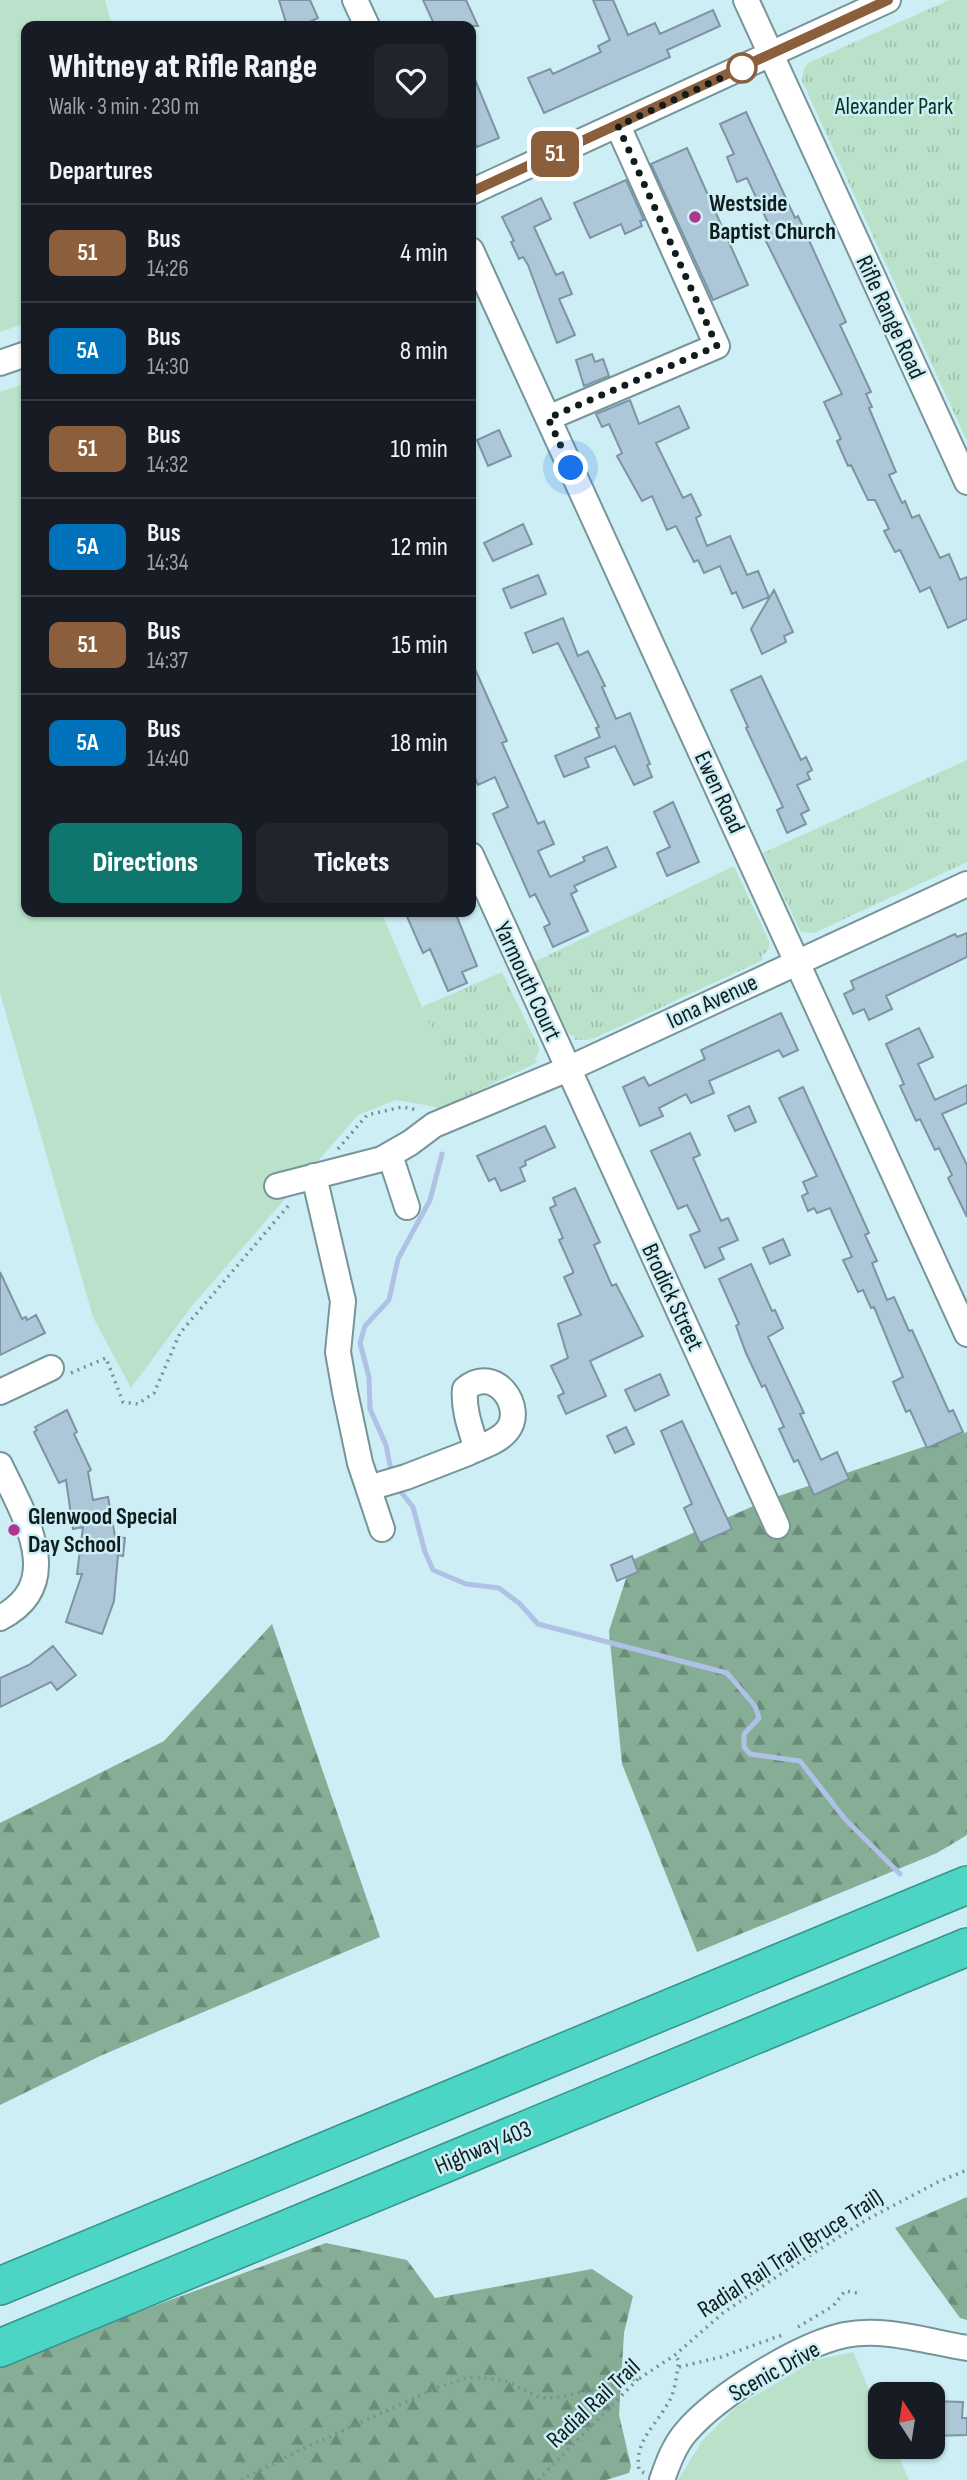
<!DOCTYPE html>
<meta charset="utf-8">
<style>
:root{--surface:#171b24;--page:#20242c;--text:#f1f3f6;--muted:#9ea1a6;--line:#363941;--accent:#0f766e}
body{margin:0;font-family:"Sofia Sans Condensed",sans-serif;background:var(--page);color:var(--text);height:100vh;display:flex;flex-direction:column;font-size:26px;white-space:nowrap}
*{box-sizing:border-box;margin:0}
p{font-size:23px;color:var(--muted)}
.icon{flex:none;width:38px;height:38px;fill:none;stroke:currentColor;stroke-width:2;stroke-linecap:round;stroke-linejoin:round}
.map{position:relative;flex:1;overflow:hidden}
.side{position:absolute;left:21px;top:21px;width:455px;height:896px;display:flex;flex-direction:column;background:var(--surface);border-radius:14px;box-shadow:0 2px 5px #0004}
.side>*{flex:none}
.badge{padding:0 14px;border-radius:10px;font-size:24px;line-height:46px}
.needle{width:46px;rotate:348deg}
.tools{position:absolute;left:868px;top:2382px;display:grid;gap:14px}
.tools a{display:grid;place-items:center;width:77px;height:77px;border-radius:14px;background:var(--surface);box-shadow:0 2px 5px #0004;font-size:35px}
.you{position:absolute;width:35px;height:35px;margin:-18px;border:5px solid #fff;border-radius:50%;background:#1a73e8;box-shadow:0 0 0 10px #1a73e833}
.map>.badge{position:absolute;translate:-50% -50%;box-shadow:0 0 0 4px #fff}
h2{padding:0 28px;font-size:26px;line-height:63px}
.round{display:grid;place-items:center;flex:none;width:74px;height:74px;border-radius:14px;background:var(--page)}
.headline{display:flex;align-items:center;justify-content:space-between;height:119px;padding:0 28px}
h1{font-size:33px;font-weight:800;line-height:52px}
.action{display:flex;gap:14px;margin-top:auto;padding:14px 28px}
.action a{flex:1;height:80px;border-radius:14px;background:var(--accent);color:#fff;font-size:28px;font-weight:800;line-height:80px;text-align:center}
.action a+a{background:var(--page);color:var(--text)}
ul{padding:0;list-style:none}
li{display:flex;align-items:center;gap:21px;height:98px;padding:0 28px;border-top:2px solid var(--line)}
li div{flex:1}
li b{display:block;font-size:26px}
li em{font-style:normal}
li .badge{min-width:77px;font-weight:700;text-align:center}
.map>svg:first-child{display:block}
.grass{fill:#bae2ca}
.forest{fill:url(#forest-firs)}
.park{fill:url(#park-tufts)}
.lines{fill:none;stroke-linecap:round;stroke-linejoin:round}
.stream{stroke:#afc2e6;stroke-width:5}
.building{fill:#aec7d8;stroke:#7c94a3;stroke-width:2}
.minor-casing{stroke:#76959b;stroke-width:28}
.highway-casing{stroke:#37948b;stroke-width:40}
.path{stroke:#799195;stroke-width:3.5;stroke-dasharray:2 5;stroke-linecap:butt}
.minor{stroke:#fff;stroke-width:24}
.highway{stroke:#4cd4c5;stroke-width:37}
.line-casing{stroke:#fff;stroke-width:16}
.line{stroke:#8b5e3c;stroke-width:10}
.walk{stroke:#101d1f;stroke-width:7;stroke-dasharray:0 12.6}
.stop-dot{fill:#fff;stroke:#8b5e3c;stroke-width:3.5}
.poi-dot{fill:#ad378f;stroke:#cdeef4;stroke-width:2.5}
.labels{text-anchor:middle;stroke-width:5;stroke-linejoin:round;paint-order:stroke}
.park-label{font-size:24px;fill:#00351e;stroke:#cdeef4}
.poi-label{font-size:24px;font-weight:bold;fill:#101d1f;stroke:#cdeef4;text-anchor:start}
.street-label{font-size:24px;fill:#101d1f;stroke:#cdeef4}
</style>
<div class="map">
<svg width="967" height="2480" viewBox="0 0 967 2480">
<defs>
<pattern id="forest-firs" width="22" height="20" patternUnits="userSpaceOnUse" patternTransform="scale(1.75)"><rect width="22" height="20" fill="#86ad96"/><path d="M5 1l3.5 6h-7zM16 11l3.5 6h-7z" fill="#6c8c7a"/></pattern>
<pattern id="park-tufts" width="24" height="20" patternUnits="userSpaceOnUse" patternTransform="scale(1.75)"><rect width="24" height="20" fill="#bae2ca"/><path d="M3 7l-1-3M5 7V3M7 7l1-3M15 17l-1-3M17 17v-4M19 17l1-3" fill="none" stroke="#9fc1ad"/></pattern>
</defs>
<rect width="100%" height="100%" fill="#cdeef4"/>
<path class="grass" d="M0,0H105L112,26H26V323L0,332Z
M26,383V912H381L447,1065L445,1079L431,1106L396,1100L358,1115L191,1307L131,1388L93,1317L0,993V392Z
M853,2352L880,2415V2446L894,2447L909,2480H678L702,2441L736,2407L815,2360Z"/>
<path class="forest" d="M967,1432V1835L937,1853L697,1952L622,1764L609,1631L632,1560L767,1500Z
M272,1624L380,1937L100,2056L0,2105V1823L164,1741Z
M967,2197V2320L960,2318L895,2228Z
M326,2243L407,2260L435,2298L592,2269L633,2296L624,2333L619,2415L631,2466L629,2473L606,2480H0V2359L58,2341Z"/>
<path class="park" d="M949,0H967V441L802,81L804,68L808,63Z
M967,760V862L814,933L801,932L763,853Z
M734,866L769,941V949L761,957L763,960L597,1037L588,1040H575V1036L570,1035L566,1029L534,962Z
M502,972L537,1044L539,1050L535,1059L538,1062L441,1109L431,1106L445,1079L447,1065L422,1007Z"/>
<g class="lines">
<path class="stream" d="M392,1475L386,1445L370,1409L369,1377L360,1343L365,1326L389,1300L398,1259L430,1200L442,1154
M397,1487L413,1507L425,1552L433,1570L466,1584L499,1588L519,1603L538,1624L727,1673L755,1706L759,1718L744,1734V1747L750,1754L800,1761L845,1819L900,1874"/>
</g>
<path class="building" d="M279,0H310L318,18L301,26H287Z
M423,0H466L478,26H435Z
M593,0H613L628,35L655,23L660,34L713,10L720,26L667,50L670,57L544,113L528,78L550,69L553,74L601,52L598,46L610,40Z
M471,70L499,138L477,147L471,136Z
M746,112L795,218L798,216L846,322L840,325L871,392L866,394L872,407L869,408L896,472L889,475L902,503L905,501L912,518L919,515L940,558L949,554L960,580L967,577V619L948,628L930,587L920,592L900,550L895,552L884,531L889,529L875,500H868L851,465L848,466L837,441L841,439L824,402L842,394L762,233L771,229L747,178L737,182L727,157L734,154L720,124Z
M687,148L748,285L713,300L651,164Z
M626,180L644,220L640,221L642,226L625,234L621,224L590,238L574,203Z
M541,198L551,219L534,227L556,275L563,272L572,294L559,299L575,335L557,343L528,265L523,257L519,259L511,242L514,241L502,217Z
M592,354L595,362L603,359L609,376L584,386L576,360Z
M630,400L639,424L679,406L689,428L656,443L683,498L691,494L701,515L696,518L707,546L730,536L747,575L758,571L769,597L743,608L736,592L732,594L720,566L704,573L698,560L694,562L676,526L667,530L652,496L642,501L617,456L622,453L609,424L602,427L596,414Z
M499,430L511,456L488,466L477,440Z
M523,524L532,544L493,561L484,543Z
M538,575L546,594L511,608L503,589Z
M774,590L793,632L784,636L786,642L762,654L751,629Z
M563,618L578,656L588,651L605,686L602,687L616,719L630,713L650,764L647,765L652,777L634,785L615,746L585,758L589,767L564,777L555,756L600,737L596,728L599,727L558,643L533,653L525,633Z
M471,660L507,741L502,743L523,790L538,824L544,821L554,844L538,851L550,877L585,861L583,857L607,847L616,867L574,886L577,891L571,894L588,931L553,947L544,927L550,924L535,894L530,897L493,814L508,807L495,777L478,785L471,768Z
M761,676L801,760L806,757L812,770L807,773L810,779L797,785L809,810L801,814L806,824L787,833L777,810L783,807L746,728L748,727L731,690Z
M673,802L699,862L667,876L657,853L670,847L654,812Z
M405,912H455L477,966L462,972L467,983L448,991L430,949L423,953Z
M967,933V957L886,996L892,1009L869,1020L864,1009L853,1014L844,994L854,989L851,981L955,934L957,937Z
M781,1013L798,1050L783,1057L779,1050L709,1081L714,1093L691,1103L686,1094L659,1108L663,1116L640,1126L623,1087L644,1077L649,1086L705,1059L701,1050Z
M919,1028L933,1057L918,1064L935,1100L967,1085V1103L942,1114L967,1165V1217L948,1178L952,1175L939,1148L935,1150L920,1119L916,1121L900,1086L904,1084L886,1044Z
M803,1087L869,1233L865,1235L877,1261L872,1263L887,1300L894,1297L909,1331L912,1330L949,1412L953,1410L963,1432L927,1448L910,1410L906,1412L893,1382L903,1377L874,1307L871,1308L863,1290L858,1292L843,1260L852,1257L830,1208L817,1213L814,1208L808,1211L802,1196L808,1193L803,1182L817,1176L779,1098Z
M749,1106L756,1122L735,1131L728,1116Z
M545,1126L555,1147L525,1161L526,1165L520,1168L525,1181L501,1191L495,1178L489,1181L477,1156Z
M690,1133L700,1155L693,1158L721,1221L728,1218L738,1240L719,1248L724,1259L705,1268L690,1235L700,1231L687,1205L678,1209L651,1151Z
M575,1188L598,1238L600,1242L594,1245L612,1286L616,1284L643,1336L590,1361L606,1396L566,1414L558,1396L564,1393L551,1366L568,1358L558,1324L581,1315L564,1277L573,1273V1271L559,1240L563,1238L550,1208L556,1205L553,1198Z
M783,1239L790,1255L770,1264L763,1248Z
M751,1264L772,1311L775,1310L783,1328L768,1337L804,1413L800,1414L821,1460L837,1452L849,1479L814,1495L798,1460L794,1462L779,1429L784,1427L765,1385L762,1387L746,1353L736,1326L739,1324L719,1279Z
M0,1272L22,1319L26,1317L27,1320L36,1315L45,1333L0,1355Z
M660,1374L669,1395L635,1411L625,1390Z
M67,1410L77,1432L74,1434L91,1470L88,1472L93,1500L108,1497L115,1536L125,1538L123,1556L118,1555L114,1601L102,1634L66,1622L82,1574H77L83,1527L73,1529L66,1480L59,1483L34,1432L37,1430L35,1427Z
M682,1421L732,1529L700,1543L684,1508L692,1504L661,1431Z
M626,1427L634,1444L615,1453L607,1436Z
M632,1556L638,1572L617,1581L611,1565Z
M53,1646L76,1675L57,1690L51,1682L0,1707V1678L29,1665Z
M933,2401L963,2402L962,2418H967V2435L933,2436Z"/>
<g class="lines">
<defs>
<path id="minor" d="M355,0L367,26
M746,0L967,482
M471,192L888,0
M471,250L967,1334
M0,363L26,354
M548,418L717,346L618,126
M471,855L777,1526
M390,1155L407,1207
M314,1176L343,1301L338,1352L345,1392L360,1463L382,1529
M277,1186L382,1159L410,1143L434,1125L568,1069L967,884
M0,1392L51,1368
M0,1465C23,1514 68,1583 0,1618
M369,1488L406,1477L468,1453C480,1447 498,1442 507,1431C526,1408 495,1363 465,1389C463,1410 471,1430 477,1449
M662,2480C668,2463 674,2446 686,2432C717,2396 798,2345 845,2335C884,2327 929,2342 967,2348"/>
<path id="highway" d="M0,2286L967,1885
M0,2348L967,1947"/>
</defs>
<use href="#minor" class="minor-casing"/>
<use href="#highway" class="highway-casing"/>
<path class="path" d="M338,1149L367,1115L402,1107L418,1110
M71,1373L106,1358L123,1402L138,1404L154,1393L180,1333L289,1205
M798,2327L833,2306L845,2291L857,2293
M679,2367L721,2357L782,2335
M644,2473L639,2470C634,2443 654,2427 667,2405C674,2395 676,2380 678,2367L679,2361L675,2355
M241,2480L300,2450L439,2387L470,2377L503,2380L541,2398L561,2397L640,2378L675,2355L723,2313L782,2273L866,2220L938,2182L967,2170
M538,2480L639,2378"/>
<use href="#minor" class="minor"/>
<use href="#highway" class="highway"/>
</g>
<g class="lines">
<defs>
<path id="line" d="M471,192L888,0"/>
</defs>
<use href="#line" class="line-casing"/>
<use href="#line" class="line"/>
<path class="walk" d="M571,468L548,418L717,346L618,126L742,68"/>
</g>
<circle class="stop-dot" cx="742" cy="68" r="14"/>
<g class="poi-dot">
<circle cx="695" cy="217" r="7"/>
<circle cx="14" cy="1530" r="7"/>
</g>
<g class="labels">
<g class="park-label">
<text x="894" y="114">Alexander Park</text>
</g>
<g class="poi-label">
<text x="709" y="211">Westside<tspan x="709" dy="28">Baptist Church</tspan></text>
<text x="28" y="1524">Glenwood Special<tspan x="28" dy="28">Day School</tspan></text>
</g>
<g class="street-label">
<text transform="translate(891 317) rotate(65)" y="8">Rifle Range Road</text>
<text transform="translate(720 792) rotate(65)" y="8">Ewen Road</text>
<text transform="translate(528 981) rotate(65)" y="8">Yarmouth Court</text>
<text transform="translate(712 1001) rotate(-25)" y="8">Iona Avenue</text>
<text transform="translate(673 1297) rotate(65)" y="8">Brodick Street</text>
<text transform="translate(483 2147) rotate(-23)" y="8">Highway 403</text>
<text transform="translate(790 2253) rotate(-33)" y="8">Radial Rail Trail (Bruce Trail)</text>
<text transform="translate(774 2371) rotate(-29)" y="8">Scenic Drive</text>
<text transform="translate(593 2403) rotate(-43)" y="8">Radial Rail Trail</text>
</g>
</g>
</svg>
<div class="tools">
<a><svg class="needle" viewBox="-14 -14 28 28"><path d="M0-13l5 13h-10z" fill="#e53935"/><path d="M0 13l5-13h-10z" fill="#9ea1a6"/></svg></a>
</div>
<div class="you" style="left:571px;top:468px"></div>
<b class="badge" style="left:555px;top:154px;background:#8b5e3c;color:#fff">51</b>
<section class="side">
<div class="headline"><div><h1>Whitney at Rifle Range</h1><p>Walk · 3 min · 230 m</p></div><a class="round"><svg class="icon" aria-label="heart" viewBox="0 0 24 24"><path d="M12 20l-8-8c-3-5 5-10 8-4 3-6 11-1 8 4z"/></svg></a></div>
<h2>Departures</h2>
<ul>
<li><span class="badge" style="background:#8b5e3c;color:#fff">51</span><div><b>Bus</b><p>14:26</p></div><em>4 min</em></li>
<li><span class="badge" style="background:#0072bc;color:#fff">5A</span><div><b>Bus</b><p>14:30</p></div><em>8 min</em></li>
<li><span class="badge" style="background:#8b5e3c;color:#fff">51</span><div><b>Bus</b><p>14:32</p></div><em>10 min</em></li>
<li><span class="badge" style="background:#0072bc;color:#fff">5A</span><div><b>Bus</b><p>14:34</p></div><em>12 min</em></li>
<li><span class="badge" style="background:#8b5e3c;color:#fff">51</span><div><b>Bus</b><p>14:37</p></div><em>15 min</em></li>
<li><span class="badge" style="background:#0072bc;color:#fff">5A</span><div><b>Bus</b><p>14:40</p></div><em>18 min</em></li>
</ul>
<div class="action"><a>Directions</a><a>Tickets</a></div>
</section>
</div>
